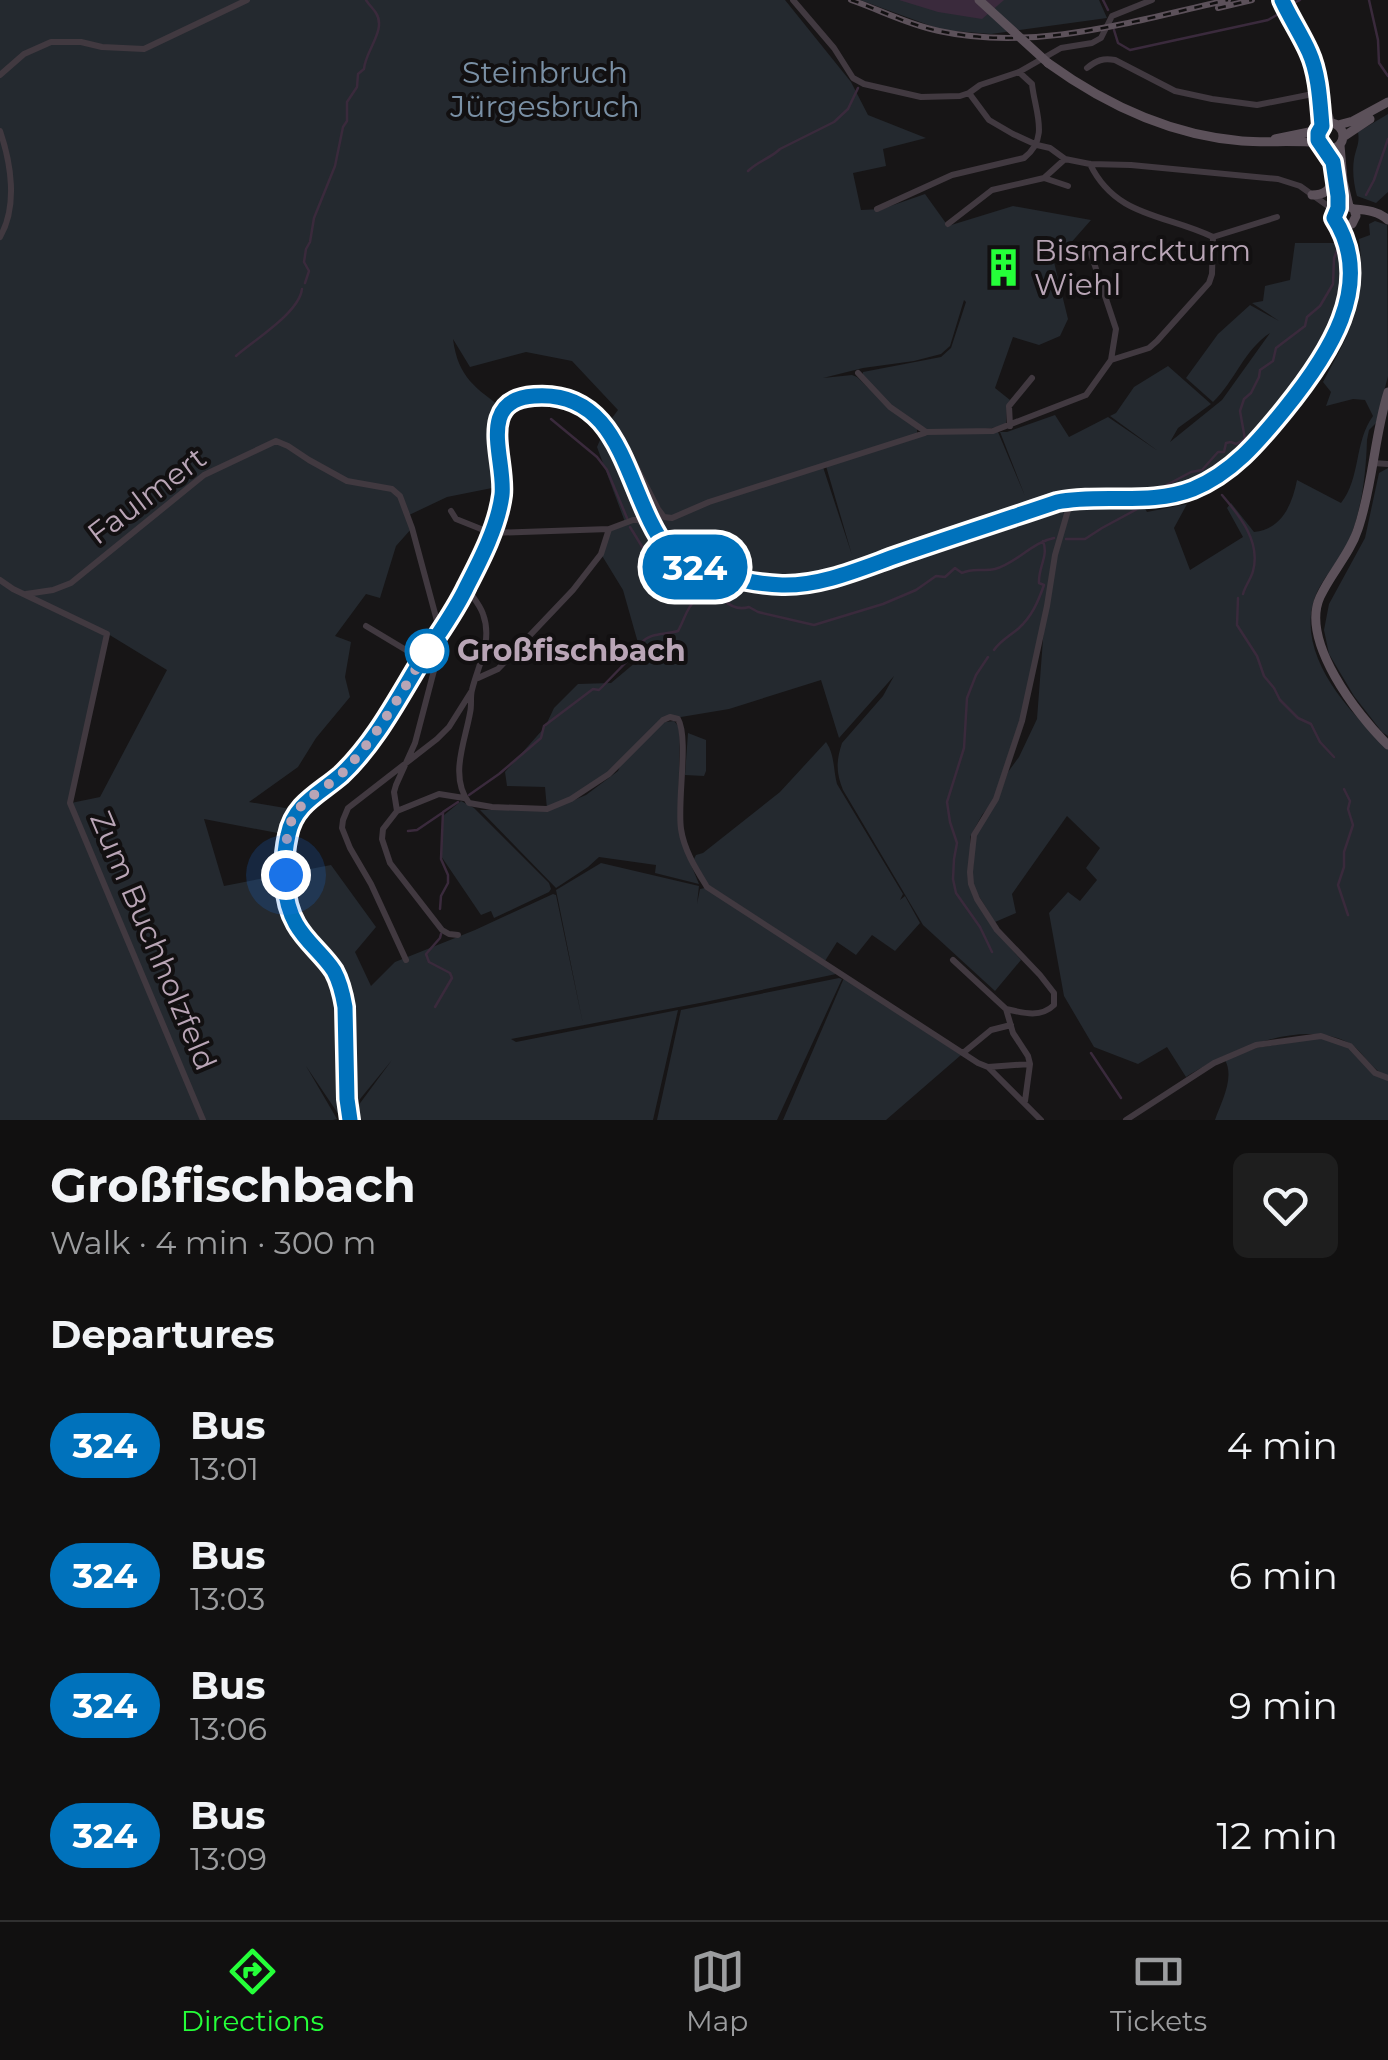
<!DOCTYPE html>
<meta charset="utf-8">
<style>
:root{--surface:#111010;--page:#1e1e1e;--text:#f1f3f6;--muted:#9c9d9f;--line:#303030;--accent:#25ff39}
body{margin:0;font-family:Montserrat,sans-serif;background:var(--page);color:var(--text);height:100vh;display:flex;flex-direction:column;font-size:38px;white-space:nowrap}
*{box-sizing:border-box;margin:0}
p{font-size:32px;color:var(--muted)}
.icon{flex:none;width:55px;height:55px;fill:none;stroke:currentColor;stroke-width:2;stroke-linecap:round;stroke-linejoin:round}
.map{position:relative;height:1120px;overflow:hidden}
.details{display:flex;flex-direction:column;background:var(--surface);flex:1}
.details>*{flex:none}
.badge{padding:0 20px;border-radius:32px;font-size:35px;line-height:65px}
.you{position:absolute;width:50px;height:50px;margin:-25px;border:8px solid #fff;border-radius:50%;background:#1a73e8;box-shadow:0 0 0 15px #1a73e833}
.map>.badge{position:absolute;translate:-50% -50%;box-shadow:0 0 0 5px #fff}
h2{padding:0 50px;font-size:38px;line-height:90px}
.round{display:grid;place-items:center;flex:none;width:105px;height:105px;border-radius:15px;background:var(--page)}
.overview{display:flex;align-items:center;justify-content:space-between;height:170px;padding:0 50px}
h1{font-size:48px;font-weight:700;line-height:75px}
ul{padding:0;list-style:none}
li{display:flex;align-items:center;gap:30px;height:130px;padding:0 50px}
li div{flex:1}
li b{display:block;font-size:38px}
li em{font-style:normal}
li .badge{min-width:110px;font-weight:700;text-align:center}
.dock{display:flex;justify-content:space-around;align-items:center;height:140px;border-top:2px solid var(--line);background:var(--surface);font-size:28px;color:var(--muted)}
.dock a{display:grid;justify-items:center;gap:5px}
.dock .active{color:var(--accent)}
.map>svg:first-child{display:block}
.green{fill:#24292f;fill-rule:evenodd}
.water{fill:#3a2a3c}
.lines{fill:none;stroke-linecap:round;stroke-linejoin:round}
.stream{stroke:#3a2a3c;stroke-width:2.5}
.minor{stroke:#413940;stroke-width:6}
.major{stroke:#5c515a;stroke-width:9}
.rail-casing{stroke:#5c515a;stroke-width:6}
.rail{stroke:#121011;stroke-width:2.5;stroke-dasharray:8;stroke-linecap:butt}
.major-bridge{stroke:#5c515a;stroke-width:9}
.line-casing{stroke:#fff;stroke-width:22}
.line{stroke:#0072bc;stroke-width:15}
.walk{stroke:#b9a5b6;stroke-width:10;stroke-dasharray:0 18}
.stop-dot{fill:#fff;stroke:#0072bc;stroke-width:5}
.labels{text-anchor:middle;stroke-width:8;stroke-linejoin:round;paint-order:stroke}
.park-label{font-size:30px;fill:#7a90a5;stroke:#121011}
.poi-label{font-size:30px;fill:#b9a5b6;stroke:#121011;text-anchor:start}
.street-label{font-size:30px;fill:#b9a5b6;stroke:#121011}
.stop-label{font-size:30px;font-weight:bold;fill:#b9a5b6;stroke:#121011;text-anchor:start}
</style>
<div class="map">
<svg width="1388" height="1120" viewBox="0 0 1388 1120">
<rect width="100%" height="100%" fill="#171516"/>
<path class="green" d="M0,0H785L851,82L868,115L926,138L883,149L886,166L853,173L861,210L882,209L925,194L948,226L1013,206L1091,220L1054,262L1068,319L1060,336L1039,345L1013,337L995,388L1010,400L1007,406L1006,425C990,430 940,435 925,429C906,423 876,393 863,377V372L941,357L951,348L966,302L964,300L950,346L941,354L914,361L863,368L823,378L852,375L857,377L886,405L917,429V434L726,495L724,498L823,467L852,555L826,466L929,434L998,432L1025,496L1000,432H1007L1055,415L1069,437L1108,417L1158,451L1110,416L1116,413L1134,387L1168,366L1211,404L1178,428L1170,442L1222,400L1270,333C1244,350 1235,381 1213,402L1186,378L1218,334L1250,305L1279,321L1252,303L1263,301L1265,286L1290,280L1295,243H1342L1345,280L1338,321L1308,374L1270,422L1227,464L1177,487L1071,494L1045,500L841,571L811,579L778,582L690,562L691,575L748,585L785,589L842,577L1056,506L1080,503L1143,505L1147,512L1187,504L1174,528L1190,570L1243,537L1227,508L1231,503L1254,532C1282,529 1292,505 1297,480L1341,503C1361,478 1354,442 1373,416L1365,400L1353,399L1326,406L1331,392L1323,382C1352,329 1367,301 1359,239L1370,235L1369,224L1375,221L1387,225L1388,376L1376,423L1369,430L1367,440C1366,473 1362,508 1350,538C1343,557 1327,572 1318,590C1290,649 1347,711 1388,747V1076C1368,1069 1364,1050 1347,1042C1300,1019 1226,1051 1186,1077L1167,1047L1138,1064L1094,1047L1064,996L1049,913L1068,892L1080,901L1097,880L1086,868L1100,848L1067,816L1012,894L1016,913L995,922L975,890L972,879L976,834L999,797L1008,772L1019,757L1037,719L1044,626L1041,627L1021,721L1009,760L995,799L982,815L970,837V883L976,900L990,924L1021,960L995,991L923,925L843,790C836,773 836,761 842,743L883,696L894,676L839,738L821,680L729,709L663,720L656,727L665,722L674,721L680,728L678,815L682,843L699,884L655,873L656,865L599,857L588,867L556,888L480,810H550L586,795L618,771L620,766L571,799L547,809L545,787L507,786L505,772L545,727L554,708L578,684L611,683L642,657L623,590L601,554L609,529L625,522L597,447L606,426L618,410L572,361L526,352L470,367L453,339C458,378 476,388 505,410C488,434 503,459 502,486L447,497L407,516L412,528L396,546L380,598L366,594L335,636L351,642L345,677L350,697L316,738L298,767L249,802L297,810L288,835L204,819L224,886L331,865L376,927L355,952L371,986L395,962L475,930L553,894L556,895L583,1024L556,890L601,863L699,886L697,904L700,889L705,888L835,971L836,974L705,1002L511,1039L516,1042L678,1010L653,1120H355V1110L392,1060L356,1104L352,1105L346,1100L343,1106L345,1116L341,1118L306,1066L337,1119L333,1120H0ZM108,634L167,670L100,797L71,803L76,770Z
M860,0H1099L1107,18L991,34L942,30Z
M1388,114V192L1376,203L1357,196C1354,185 1352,171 1354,159C1356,148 1360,143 1358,132Z
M1388,468V736L1382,732L1354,696L1329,654L1324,630L1329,604L1365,538L1379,473Z
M688,733L706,740V771L704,776L685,775Z
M826,742C835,755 833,769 837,784L903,894L900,900L905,896L920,923L895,951L872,935L856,955L837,942L825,961L707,884L694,859L696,855L703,853L780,792Z
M461,801L474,808L549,883L551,889L549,892L494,918L491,911L481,915L441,856L443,816Z
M839,978L842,979L777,1120H657L681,1010Z
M844,978L961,1055L886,1120H783Z
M1320,1038L1349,1047L1388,1081V1120H1215C1221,1102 1235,1078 1225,1060L1256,1048Z"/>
<path class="water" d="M899,0H1004L982,19L938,12Z"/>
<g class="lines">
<path class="stream" d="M1103,0L1108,10
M1369,0L1378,40L1379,63L1388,76
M1292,4L1300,0
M1114,30L1118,43L1130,50L1268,20L1282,12
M748,171C758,161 771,158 780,149L834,122L848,109L858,88
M1366,195L1374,180L1388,139
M305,283L309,271L304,262L306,249L310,242L314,218L335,166L343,127L347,121V102L357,87L358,74L364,69C365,51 387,30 376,13C373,8 369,5 366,0
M236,356C254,340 299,313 302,289
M551,419L597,457L607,470L627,518
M1163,487L1191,472L1202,470L1218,452H1224L1226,443L1231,442L1236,444L1245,439L1240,411L1244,399L1251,393L1259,377L1260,370L1273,361L1276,348L1305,326L1307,317L1320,306L1333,284L1334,258L1337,251
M1222,495C1240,516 1261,542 1253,571C1251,579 1245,586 1243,594
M630,527C654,565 660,585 705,599
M1066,539H1085L1102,528L1141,507
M1238,598L1237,625L1257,656L1264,676L1274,688L1280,700L1298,718L1311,724L1320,742L1334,757
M641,643C651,632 664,635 678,631C689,612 688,590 718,602L724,600C731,607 739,610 749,607L758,612L814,625L883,604L916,590L936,576L945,577L955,568L962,573C974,567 983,572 995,569C1017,563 1032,542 1054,538
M994,650C1001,640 1010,636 1019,628C1032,616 1038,602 1044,585L1039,583C1038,567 1049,556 1043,541
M988,657L976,675L967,698L964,748L947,802L950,822L957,843L954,859L953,879L956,893L980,927L992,952
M1344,789L1350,801L1348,809L1353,825L1344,852V867L1338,885L1348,915
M469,795L499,774L541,738L544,726L593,689L599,690L638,650
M408,831L417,830L442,813
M440,909L441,896L448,883V875L441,859L443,812L458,802
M435,1007L452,978L450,973L429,962L426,954L440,938L441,934
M1091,1053L1121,1098"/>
<path class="minor" d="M793,0L834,48L853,78L864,84L921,97L960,96L969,93L980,85L1019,72L1061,48L1092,43L1101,38L1112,16L1152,0
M1282,0C1292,23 1309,45 1317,67C1323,86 1325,105 1333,124
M1087,68C1097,60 1103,58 1115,60L1175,91L1212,99L1257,105L1318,93
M0,75L24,54L51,42H81L102,47L144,49L247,0
M1318,90L1322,126
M969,93L989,120L1013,134L1037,145L1050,148L1065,159L1090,164L1131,165L1278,179L1300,186L1335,211
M0,131C11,163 18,206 0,237
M1044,178L1068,186
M877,209L952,175L1024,158C1050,138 1035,112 1032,84L1019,72
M948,224L992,190L1044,178L1065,159
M1213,237L1277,217
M1089,248L1116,329L1111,360
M858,373L890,407L926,432L993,431L1086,395L1111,360L1149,348L1157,341L1209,283L1212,274L1213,237C1166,214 1116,218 1090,164
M1010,426L1009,406L1032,378
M619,449L628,451L658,509L664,517L672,518L709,502L925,433
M1373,463L1388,464
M451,511L456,519L491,533L609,529
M0,580L13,589L107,634L70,803L203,1120
M467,588C472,596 480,605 483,614C493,641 478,665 472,690C470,697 472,705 470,713C465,742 449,776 469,803L492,807L547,809L571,799L609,774L663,720L670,717L678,719C689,738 677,801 681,829C684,850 696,869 707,887L978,1063L988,1067L1041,1120
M26,594L53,590L71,583L204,475L276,441L288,446L309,460L347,481L392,489L400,496L412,528L440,632L437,659L415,743L396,785L394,792L397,811L439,794L464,798
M366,626L421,659
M478,678L498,669L573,590L601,554L609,529L633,520H639L661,547L667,550
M397,811L383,829L382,839L390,863L442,930L449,934L458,935
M406,960L371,884L350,848L342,828L343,820L348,808L437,739L449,727L471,692
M953,960L1006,1009
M963,1053L991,1030L1011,1025
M988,1067L1030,1064
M1025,1101L1030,1064L1028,1056L1013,1033L1006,1009C1023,1013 1041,1018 1054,1005V993L1040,975L997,930L977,899L971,884L970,872L974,835L996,799L1022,721L1047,606L1055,555L1071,500
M1126,1120L1214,1063L1256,1045L1321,1036L1350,1046L1375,1073L1388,1078"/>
<path class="major" d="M1048,63C1106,105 1170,135 1242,141C1268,143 1294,140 1320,143
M1317 136a13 13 0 1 1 26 0a13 13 0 1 1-26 0Z
M1338,125L1353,121L1388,102
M1343,137L1370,119
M1275,139L1319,130
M1340,145L1343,181L1349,206
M1324,147C1334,165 1345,196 1335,214L1336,221L1343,226L1352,224L1356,216L1354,209L1345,205L1339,207
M1312,195C1325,195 1330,190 1334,178
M1354,209C1366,210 1379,211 1388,220
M1388,392C1374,437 1373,485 1358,529C1350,554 1331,573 1320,597C1300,641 1357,715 1388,745
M350,1120L347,1099L345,1007C343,995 340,982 333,971C323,954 306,942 296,924C282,900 282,862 288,835C294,804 320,794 341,775C377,742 397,697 423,657C438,634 455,611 467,586C481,559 499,526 502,495C506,460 475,400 534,396C626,389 625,497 668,550C687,572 753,584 782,585C822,586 862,568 899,555C952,538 1004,520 1057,502C1099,494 1146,506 1187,491C1233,475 1261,438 1291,401C1310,378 1331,352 1341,324C1348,302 1354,270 1348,247C1346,240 1343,233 1340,226"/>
<defs>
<path id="rail" d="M851,0C880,10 909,25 939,31C1036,52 1133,21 1228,0
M1218,8L1252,0"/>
</defs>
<use href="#rail" class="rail-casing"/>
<use href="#rail" class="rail"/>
<path class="major-bridge" d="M979,0L1048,63"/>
</g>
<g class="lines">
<defs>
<path id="line" d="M350,1120L347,1099L345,1007C343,995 340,982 334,971C323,954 306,942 296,924C282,900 282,862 288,835C294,804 319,794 341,775C374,744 396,702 419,664C435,638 454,614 467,586C481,559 498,526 502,495C506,460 475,400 534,396C626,389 625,497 668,550C687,572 753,584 782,585C822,586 862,568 899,555C951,537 1004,520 1057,502C1101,493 1150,506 1193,489C1232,473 1258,442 1284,410C1327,357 1377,285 1334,218L1338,208V196L1333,162L1318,140V133L1322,126C1320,103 1319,74 1309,52C1301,34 1290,18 1282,0"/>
</defs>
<use href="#line" class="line-casing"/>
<use href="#line" class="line"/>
<path class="walk" d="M286,875C286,855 284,832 295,814C307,795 333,785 348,767C380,732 402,691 427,651"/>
</g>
<defs>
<symbol id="building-bare" viewBox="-9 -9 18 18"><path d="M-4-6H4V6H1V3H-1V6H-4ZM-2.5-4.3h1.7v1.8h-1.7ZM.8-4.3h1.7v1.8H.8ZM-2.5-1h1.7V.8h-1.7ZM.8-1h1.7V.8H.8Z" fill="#25ff39" stroke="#121011" stroke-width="2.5" paint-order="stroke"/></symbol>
</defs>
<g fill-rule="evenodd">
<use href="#building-bare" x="976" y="240" width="55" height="55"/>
</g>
<circle class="stop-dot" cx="427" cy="651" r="20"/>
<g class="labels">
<g class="park-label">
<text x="545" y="83">Steinbruch<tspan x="545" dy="34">Jürgesbruch</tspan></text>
</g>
<g class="poi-label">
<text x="1034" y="261">Bismarckturm<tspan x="1034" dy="34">Wiehl</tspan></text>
</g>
<g class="street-label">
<text transform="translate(147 496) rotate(-37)" y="10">Faulmert</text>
<text transform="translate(153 941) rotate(67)" y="10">Zum Buchholzfeld</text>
</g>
<g class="stop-label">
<text x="457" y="661">Großfischbach</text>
</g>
</g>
</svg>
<div class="you" style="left:286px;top:875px"></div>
<b class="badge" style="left:695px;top:567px;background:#0072bc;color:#fff">324</b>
</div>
<section class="details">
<div class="overview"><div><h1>Großfischbach</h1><p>Walk · 4 min · 300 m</p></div><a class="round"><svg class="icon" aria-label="heart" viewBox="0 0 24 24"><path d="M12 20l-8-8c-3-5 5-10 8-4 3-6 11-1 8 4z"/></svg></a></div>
<h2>Departures</h2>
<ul>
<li><span class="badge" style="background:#0072bc;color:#fff">324</span><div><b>Bus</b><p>13:01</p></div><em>4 min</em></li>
<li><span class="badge" style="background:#0072bc;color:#fff">324</span><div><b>Bus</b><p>13:03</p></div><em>6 min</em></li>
<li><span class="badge" style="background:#0072bc;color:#fff">324</span><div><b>Bus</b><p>13:06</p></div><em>9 min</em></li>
<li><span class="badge" style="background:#0072bc;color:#fff">324</span><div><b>Bus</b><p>13:09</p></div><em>12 min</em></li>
</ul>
</section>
<nav class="dock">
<a class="active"><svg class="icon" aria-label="directions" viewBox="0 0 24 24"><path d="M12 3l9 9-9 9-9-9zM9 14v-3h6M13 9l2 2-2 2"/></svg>Directions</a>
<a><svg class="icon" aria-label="map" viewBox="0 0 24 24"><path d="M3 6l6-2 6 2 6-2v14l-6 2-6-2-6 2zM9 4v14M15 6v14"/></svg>Map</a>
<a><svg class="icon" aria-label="tickets" viewBox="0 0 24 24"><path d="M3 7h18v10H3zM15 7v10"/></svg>Tickets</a>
</nav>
